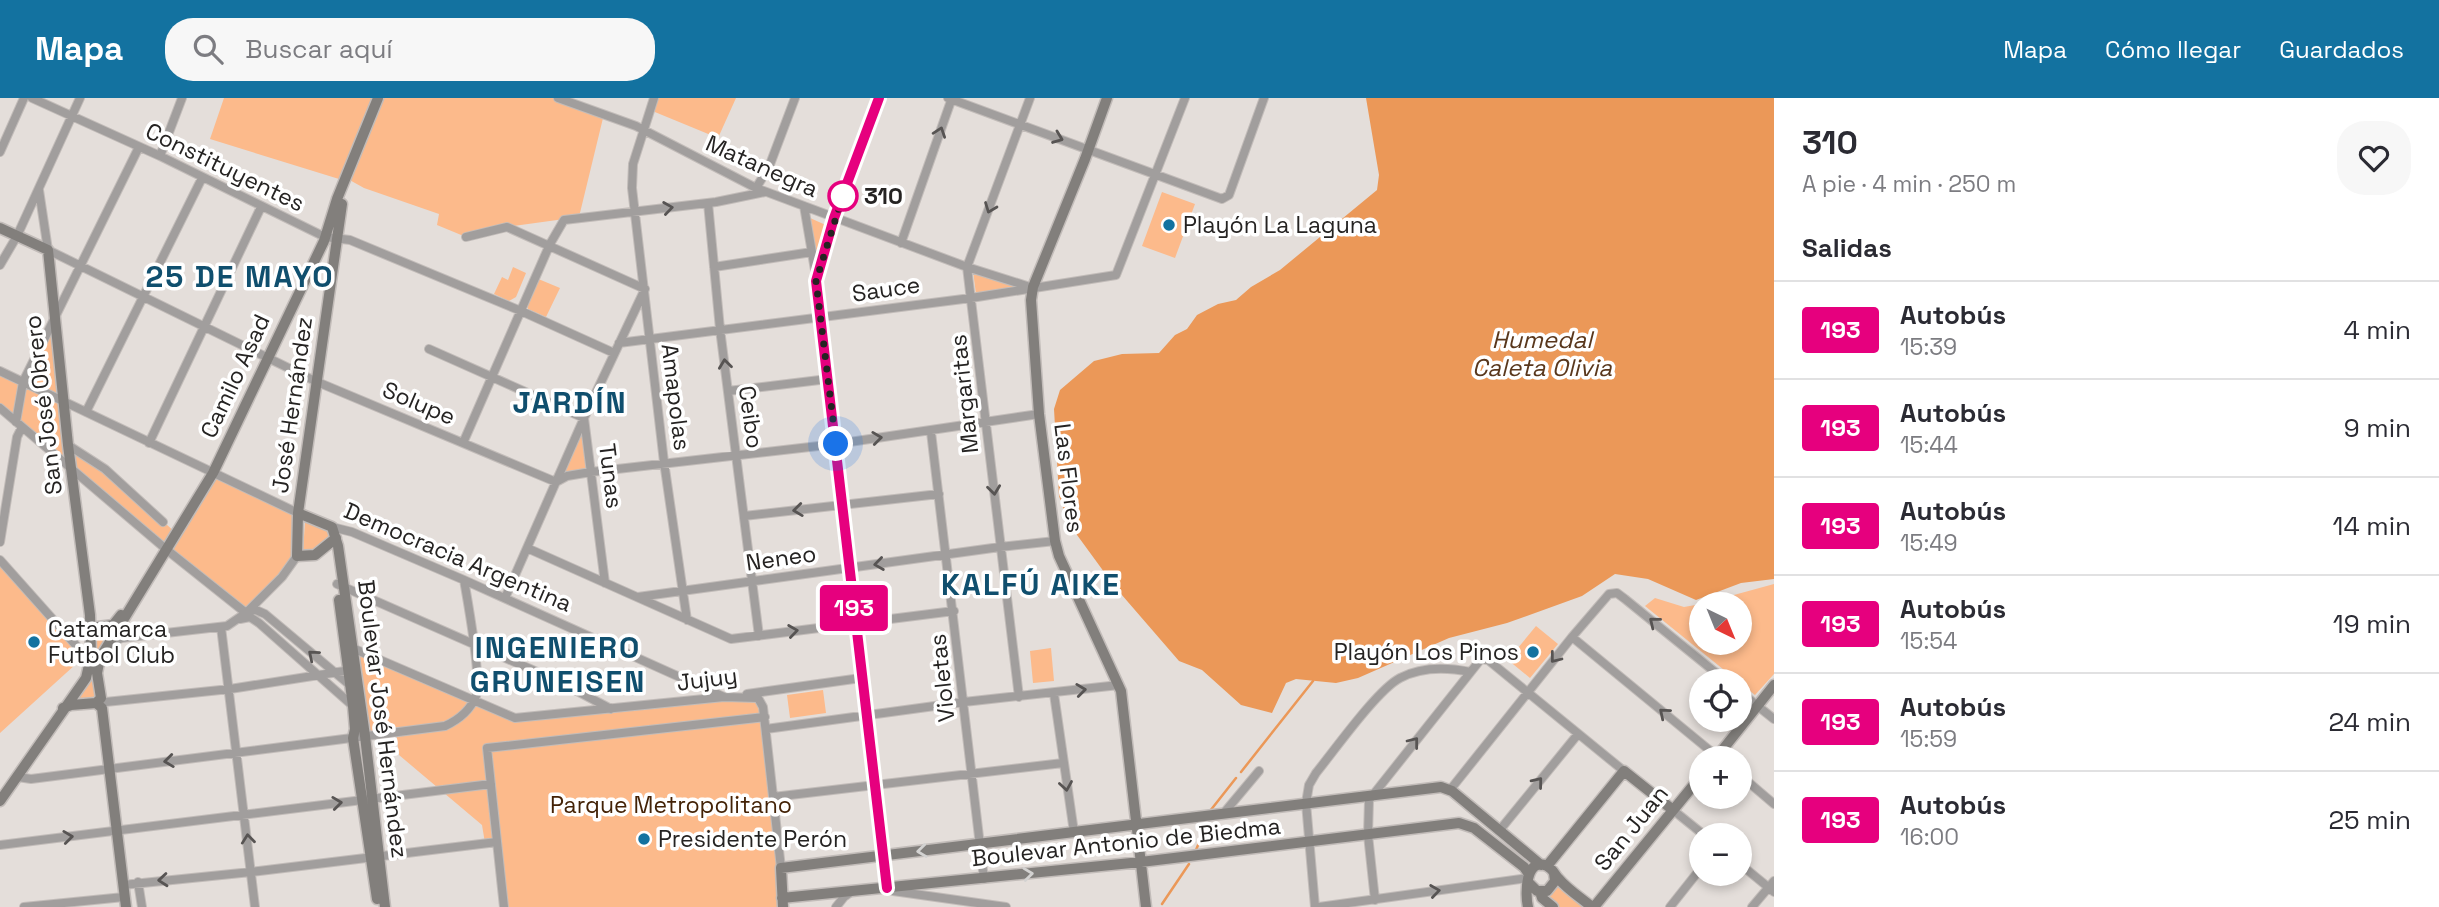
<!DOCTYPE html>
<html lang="es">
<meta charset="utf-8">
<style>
:root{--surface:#fff;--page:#f7f7f7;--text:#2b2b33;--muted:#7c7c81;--line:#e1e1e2;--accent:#1372a0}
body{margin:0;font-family:"Space Grotesk",sans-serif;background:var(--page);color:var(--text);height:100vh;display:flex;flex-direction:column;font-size:26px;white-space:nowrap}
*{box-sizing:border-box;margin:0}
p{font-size:23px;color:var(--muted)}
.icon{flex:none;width:38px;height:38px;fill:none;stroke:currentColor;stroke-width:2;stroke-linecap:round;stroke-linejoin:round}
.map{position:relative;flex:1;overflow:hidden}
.sheet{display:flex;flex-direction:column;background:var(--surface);width:665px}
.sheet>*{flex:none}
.badge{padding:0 14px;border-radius:5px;font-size:24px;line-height:46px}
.needle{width:46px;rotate:137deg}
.fabs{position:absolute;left:1689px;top:494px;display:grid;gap:14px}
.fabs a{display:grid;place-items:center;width:63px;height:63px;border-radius:50%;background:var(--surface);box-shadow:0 4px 10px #0003;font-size:35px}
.you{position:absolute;width:35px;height:35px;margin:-18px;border:5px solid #fff;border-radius:50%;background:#1a73e8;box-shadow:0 0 0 10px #1a73e833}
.map>.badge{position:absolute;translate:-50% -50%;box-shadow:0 0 0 4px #fff}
h2{padding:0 28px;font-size:26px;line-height:63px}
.round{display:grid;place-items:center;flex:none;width:74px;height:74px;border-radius:28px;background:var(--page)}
.head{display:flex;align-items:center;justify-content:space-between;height:119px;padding:0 28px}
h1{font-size:33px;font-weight:800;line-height:52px}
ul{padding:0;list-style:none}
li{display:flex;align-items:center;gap:21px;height:98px;padding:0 28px;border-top:2px solid var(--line)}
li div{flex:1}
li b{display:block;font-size:26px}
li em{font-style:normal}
li .badge{min-width:77px;font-weight:700;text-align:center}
header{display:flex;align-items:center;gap:42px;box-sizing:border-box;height:98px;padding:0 35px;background:var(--accent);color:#fff}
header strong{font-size:33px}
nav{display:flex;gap:38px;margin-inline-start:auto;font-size:24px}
.search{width:490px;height:63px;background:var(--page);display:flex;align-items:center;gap:18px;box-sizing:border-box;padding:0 24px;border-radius:28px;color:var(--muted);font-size:26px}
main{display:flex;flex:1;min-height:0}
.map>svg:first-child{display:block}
.green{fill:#fcba8b}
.water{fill:#eb9858}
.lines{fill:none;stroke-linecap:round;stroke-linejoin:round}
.stream{stroke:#eb9858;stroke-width:2.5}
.street-casing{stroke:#c2bcb9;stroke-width:10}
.secondary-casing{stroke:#c2bcb9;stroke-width:13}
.street{stroke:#a19e9d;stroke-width:8}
.secondary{stroke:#827f7c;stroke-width:10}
.oneway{stroke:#575453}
.oneway2{stroke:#d3d2d1}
.line-casing{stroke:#fff;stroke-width:16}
.line{stroke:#e6007e;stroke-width:10}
.walk{stroke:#252322;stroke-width:7;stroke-dasharray:0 12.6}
.stop-dot{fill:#fff;stroke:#e6007e;stroke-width:3.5}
.poi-dot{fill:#1372a0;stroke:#fff;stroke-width:2.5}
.labels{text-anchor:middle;stroke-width:7;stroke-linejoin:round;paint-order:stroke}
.street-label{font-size:23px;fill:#252322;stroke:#fff}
.stop-label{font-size:23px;font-weight:bold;fill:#252322;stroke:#fff;text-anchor:start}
.poi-label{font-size:23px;fill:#252322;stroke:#fff;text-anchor:start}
.park-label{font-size:23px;fill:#432206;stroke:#fff}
.water-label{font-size:24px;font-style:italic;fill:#59371c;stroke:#fff}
.district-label{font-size:30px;font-weight:bold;letter-spacing:2px;fill:#104f6e;stroke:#fff}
</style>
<header>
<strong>Mapa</strong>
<div class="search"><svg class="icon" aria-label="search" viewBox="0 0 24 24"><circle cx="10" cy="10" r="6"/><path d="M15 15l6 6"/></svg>Buscar aquí</div>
<nav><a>Mapa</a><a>Cómo llegar</a><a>Guardados</a></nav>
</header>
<main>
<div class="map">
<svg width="1774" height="809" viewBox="0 0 1774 809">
<rect width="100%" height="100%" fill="#e4deda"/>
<path class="green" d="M224,0H558L604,16L579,119L507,129L466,139L437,127L439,116L364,90L346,80L339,81L210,41Z
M654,0H747H736L718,40L650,12Z
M1162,94L1195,106L1175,160L1142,148Z
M810,120L828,128L817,166Z
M513,169L526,175L516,199L509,203L494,196L502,179L508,182Z
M973,173L1025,188L976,196Z
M536,180L560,190L546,219L528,211L526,205Z
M51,231L57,296L27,281Z
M0,273L63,304L68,347L105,371L176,435L213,375L298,415L297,458L246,515L0,310Z
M583,333L589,370L570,373L562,377Z
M310,422L328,430L330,441L315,453H303L305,425Z
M0,466L83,561L76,566L0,635Z
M1774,486V576L1755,597L1645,508L1655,500L1684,509L1701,506V544H1740V506H1701Z
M1536,528L1558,546L1530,580L1508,562Z
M108,531L111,535L100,554L98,600L78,604L75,598L95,534Z
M353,550L515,620L724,599L762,604L783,809H504L497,744L485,745L482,727L399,657L396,634L365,638Z
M1051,550L1054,583L1033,585L1030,553Z
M823,592L826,615L790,620L787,597Z
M1558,787L1585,809H1559L1549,800Z"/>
<path class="water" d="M1366,0H1774V481L1741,485L1696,502L1648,481L1615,476L1582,498L1507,525L1449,540L1358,580L1336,585L1296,581L1286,585L1272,615L1241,607L1202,572L1179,563L1115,489L1069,426L1059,398L1054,311L1060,292L1094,263L1122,256L1159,255L1175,237L1187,231L1197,217L1218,206L1236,202L1251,189L1280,172L1377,92L1379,77Z"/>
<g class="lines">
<path class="stream" d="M1241,674L1313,583
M1210,713L1236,680
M1196,752L1208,723
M1162,806L1189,766"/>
<defs>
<path id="street" d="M32,0L160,58L325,139L350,142L521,213L614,255
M558,0L636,28L756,90L967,169L1027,188
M654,0L633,66L632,90L664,364L687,522
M879,0L834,120L816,183L881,758L887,790L893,793L1006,809
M948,0L1222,101L1229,97L1264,0
M0,54L24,0
M160,58L182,0
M756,90L769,69L795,0
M39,92L48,152L315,283L556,384
M708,105L720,231L759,538
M804,108L816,178
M466,139L507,129L645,191L584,320L505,500
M901,145L952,0
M0,167L17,138L80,0
M714,169L812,154
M619,245L971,200L1116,177L1185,0
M429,251L584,320L605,485
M0,273L298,415
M728,293L828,281
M0,310L167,452L246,515
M86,314L202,80
M16,324L23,284L139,49
M931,334L984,781
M149,345L261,109
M463,345L550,146L564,122L716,104L765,94
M68,347L105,371L163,424
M556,384L567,378L591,374L836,346L1039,316
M744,418L939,396
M332,429L352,434L464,482L724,599L758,600L763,609L781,770
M0,444L17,339L22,329
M527,450L731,541L954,513
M0,462L90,563
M337,486L560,584L611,611
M638,499L1000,449L1055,443
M249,513L256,512L265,516L351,588
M240,521L250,519L259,525L353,608
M221,529L255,809
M1572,539L1719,660
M110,545L122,540L227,528L246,515L282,479L297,458
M350,549L515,620L724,599
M1740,594L1774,621
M747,596L861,580
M1054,596L1074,734
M1019,599L967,169L1030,0
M96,605L230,591L351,572
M766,631L964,604L1119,587
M1740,677L1774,706
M18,679L31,681L445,628C458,622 470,613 476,598C482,580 468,505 464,482
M1450,692L1572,539L1609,496L1617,495L1625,501L1726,583
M773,699L1063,665
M1673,712L1704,737
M1223,716L1259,673
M1499,733L1578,636
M0,747L491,686
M1740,766L1774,794
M138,784L142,809
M123,787L251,774L497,744
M1375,802L1368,737L1369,702L1481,561L1488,562L1624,673
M24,809L124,799
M504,809L487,650L765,619
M836,809L844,799L851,794
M1315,809L1306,705L1309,687L1316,675C1334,653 1377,592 1400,580C1421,569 1446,569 1470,574
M1319,809L1528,780
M1670,809L1701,770
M1752,809L1774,783"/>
<path id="secondary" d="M1107,0L1085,61L1033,189L1031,202L1039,316L1055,443L1059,458L1121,593L1146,809
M0,130L48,152L68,347L90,517L91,558L86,580L0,703
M298,415L332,429L338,448L365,638L385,809
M336,440L315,457L297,458L298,415L342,106
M339,502L353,608L355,631L353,640L377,801
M91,536L98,529L113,527L121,517
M96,605L101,600L97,575L100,560L213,375L324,143L337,101L378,0
M96,605L102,610L126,809
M63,610L71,607L96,605
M1716,660L1774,587
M1547,768L1624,673L1673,712
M1528,784L1537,793H1547L1555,783L1554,775
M1540,794L1542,800L1553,809
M782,800L1141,764L1459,725L1474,730L1524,769L1529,776
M783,809L781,770L1441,689L1452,693L1541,767
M1528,809C1525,797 1525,758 1547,768C1553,771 1554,776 1558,780C1567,791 1581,800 1592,809
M1594,809L1701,678"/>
</defs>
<use href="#street" class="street-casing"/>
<use href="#secondary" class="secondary-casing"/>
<use href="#street" class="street"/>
<use href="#secondary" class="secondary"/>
</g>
<defs><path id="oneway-chevron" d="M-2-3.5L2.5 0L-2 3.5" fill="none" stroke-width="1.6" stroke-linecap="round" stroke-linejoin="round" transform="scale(1.75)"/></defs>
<g class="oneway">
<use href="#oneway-chevron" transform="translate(940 34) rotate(-71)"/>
<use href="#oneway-chevron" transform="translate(1058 40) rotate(21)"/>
<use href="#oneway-chevron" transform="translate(668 110) rotate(-8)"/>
<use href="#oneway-chevron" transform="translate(990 110) rotate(111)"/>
<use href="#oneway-chevron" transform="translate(725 266) rotate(-97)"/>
<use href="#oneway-chevron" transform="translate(877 340) rotate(-7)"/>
<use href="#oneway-chevron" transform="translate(994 392) rotate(83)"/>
<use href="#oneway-chevron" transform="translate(798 412) rotate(173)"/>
<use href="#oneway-chevron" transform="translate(879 466) rotate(172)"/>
<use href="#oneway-chevron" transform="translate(1654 524) rotate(-141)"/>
<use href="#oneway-chevron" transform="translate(793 533) rotate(-8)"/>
<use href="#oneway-chevron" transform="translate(313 557) rotate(-140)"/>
<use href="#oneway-chevron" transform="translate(1555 560) rotate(128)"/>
<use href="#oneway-chevron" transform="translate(1081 592) rotate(-7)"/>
<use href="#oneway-chevron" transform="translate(1664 615) rotate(-140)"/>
<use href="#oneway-chevron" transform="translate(1414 644) rotate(-52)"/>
<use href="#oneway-chevron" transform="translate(169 663) rotate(173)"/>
<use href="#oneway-chevron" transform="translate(1538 684) rotate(-51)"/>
<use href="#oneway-chevron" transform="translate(1066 688) rotate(81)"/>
<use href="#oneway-chevron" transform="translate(337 705) rotate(-7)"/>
<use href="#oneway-chevron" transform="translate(68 739) rotate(-7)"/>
<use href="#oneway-chevron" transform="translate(248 741) rotate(-96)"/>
<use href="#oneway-chevron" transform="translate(163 782) rotate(175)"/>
<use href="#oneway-chevron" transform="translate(1435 793) rotate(-8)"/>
</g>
<g class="oneway2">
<use href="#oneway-chevron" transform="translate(922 753) rotate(173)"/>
<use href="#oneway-chevron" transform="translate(1028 776) rotate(-7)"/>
</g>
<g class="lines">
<defs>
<path id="line" d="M879,0L834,120L816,183L887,790"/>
</defs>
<use href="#line" class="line-casing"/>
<use href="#line" class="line"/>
<path class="walk" d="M836,346L816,183L846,88L843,98"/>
</g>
<circle class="stop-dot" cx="843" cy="98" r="14"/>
<g class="poi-dot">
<circle cx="1169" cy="127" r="7"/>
<circle cx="34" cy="544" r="7"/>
<circle cx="1533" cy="554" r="7"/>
<circle cx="644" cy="741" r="7"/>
</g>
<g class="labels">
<g class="street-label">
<text transform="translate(762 68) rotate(24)" y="8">Matanegra</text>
<text transform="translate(225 69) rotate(26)" y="8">Constituyentes</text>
<text transform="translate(886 191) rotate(-8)" y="8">Sauce</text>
<text transform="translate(235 278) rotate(-65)" y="8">Camilo Asad</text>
<text transform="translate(964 296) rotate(-96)" y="8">Margaritas</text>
<text transform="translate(676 299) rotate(83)" y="8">Amapolas</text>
<text transform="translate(419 305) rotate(23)" y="8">Solupe</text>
<text transform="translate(43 307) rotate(-97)" y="8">San José Obrero</text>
<text transform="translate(292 307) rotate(-82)" y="8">José Hernández</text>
<text transform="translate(751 319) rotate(82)" y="8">Ceibo</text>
<text transform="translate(611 378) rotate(83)" y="8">Tunas</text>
<text transform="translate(1069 380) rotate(83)" y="8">Las Flores</text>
<text transform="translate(458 459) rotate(23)" y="8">Democracia Argentina</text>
<text transform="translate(781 460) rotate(-8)" y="8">Neneo</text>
<text transform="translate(942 580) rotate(-96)" y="8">Violetas</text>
<text transform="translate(707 581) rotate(-7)" y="8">Jujuy</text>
<text transform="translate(383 621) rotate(83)" y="8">Boulevar José Hernández</text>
<text transform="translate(1631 730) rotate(-51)" y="8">San Juan</text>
<text transform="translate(1126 744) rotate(-6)" y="8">Boulevar Antonio de Biedma</text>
</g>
<g class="stop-label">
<text x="864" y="106">310</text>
</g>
<g class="poi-label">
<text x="1183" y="135">Playón La Laguna</text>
<text x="48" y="539">Catamarca<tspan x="48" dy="26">Futbol Club</tspan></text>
<text x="1519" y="562" text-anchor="end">Playón Los Pinos</text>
<text x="658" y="749">Presidente Perón</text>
</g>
<g class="park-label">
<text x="671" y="715">Parque Metropolitano</text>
</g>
<g class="water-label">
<text x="1542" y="250">Humedal<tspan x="1542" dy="28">Caleta Olivia</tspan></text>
</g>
<g class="district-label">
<text x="240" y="189">25 DE MAYO</text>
<text x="570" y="315">JARDÍN</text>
<text x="1031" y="497">KALFÚ AIKE</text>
<text x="558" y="560">INGENIERO<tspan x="558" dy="34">GRUNEISEN</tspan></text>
</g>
</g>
</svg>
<div class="fabs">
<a><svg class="needle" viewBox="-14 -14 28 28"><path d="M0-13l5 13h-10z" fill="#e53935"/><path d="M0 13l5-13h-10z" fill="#7c7c81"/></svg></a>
<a><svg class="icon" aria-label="locate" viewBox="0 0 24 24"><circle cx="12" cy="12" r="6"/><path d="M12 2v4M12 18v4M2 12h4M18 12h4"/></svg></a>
<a>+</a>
<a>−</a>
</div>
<div class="you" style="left:836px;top:346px"></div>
<b class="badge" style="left:854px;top:510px;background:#e6007e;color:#fff">193</b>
</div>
<section class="sheet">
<div class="head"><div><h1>310</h1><p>A pie · 4 min · 250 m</p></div><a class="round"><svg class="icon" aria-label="heart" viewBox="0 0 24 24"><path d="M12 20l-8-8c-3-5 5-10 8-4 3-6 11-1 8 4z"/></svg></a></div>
<h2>Salidas</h2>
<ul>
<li><span class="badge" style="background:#e6007e;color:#fff">193</span><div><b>Autobús</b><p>15:39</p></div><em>4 min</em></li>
<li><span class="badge" style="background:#e6007e;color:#fff">193</span><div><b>Autobús</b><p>15:44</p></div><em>9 min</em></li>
<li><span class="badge" style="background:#e6007e;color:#fff">193</span><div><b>Autobús</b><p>15:49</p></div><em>14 min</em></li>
<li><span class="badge" style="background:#e6007e;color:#fff">193</span><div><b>Autobús</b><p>15:54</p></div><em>19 min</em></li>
<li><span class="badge" style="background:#e6007e;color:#fff">193</span><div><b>Autobús</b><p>15:59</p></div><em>24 min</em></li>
<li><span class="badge" style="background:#e6007e;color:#fff">193</span><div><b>Autobús</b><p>16:00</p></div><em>25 min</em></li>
</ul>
</section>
</main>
